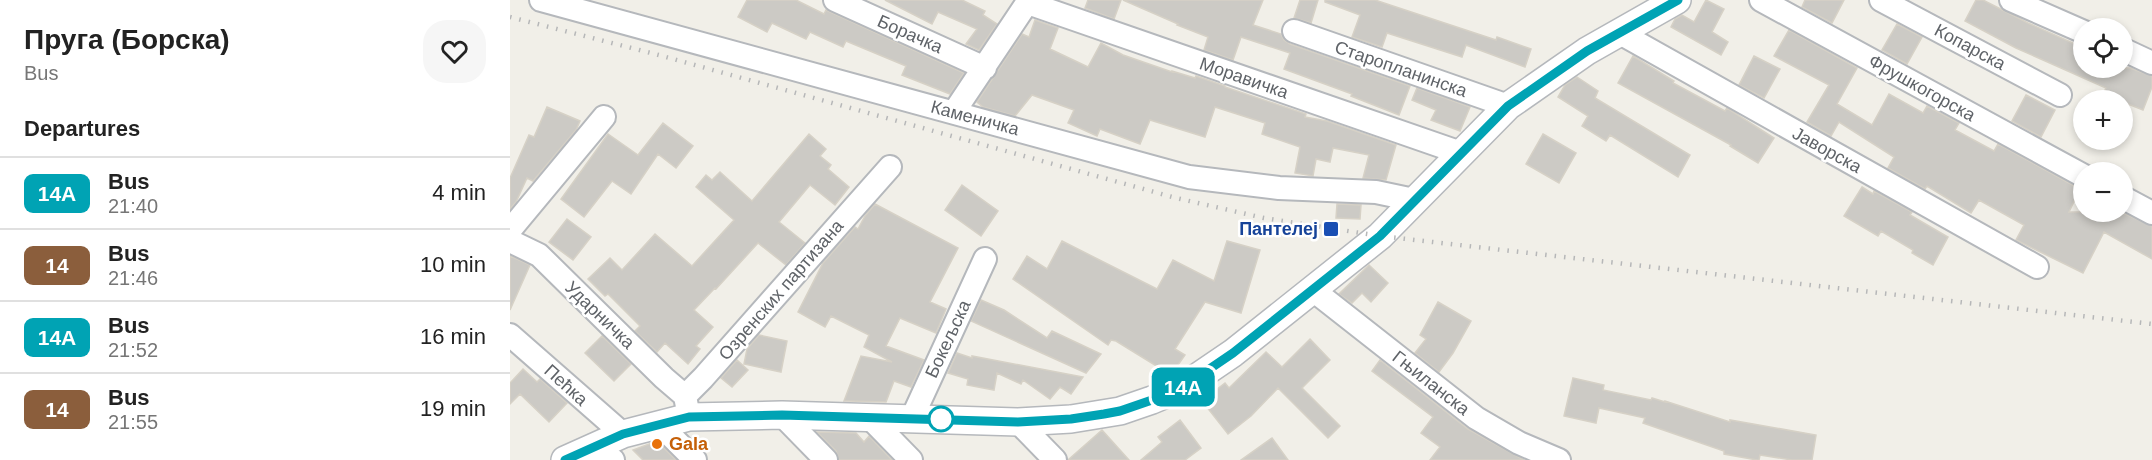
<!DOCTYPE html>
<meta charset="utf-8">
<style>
:root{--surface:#fff;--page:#f6f6f6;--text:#222;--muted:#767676;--line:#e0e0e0}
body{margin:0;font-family:Arial,sans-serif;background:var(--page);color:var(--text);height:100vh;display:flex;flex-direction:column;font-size:22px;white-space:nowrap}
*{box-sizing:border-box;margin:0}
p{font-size:20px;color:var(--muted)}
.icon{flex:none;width:33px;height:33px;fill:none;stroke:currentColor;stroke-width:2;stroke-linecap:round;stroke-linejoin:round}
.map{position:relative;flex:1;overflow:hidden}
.drawer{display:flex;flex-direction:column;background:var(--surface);width:510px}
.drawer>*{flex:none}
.badge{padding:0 12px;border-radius:9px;font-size:21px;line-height:39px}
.controls{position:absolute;left:1563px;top:18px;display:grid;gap:12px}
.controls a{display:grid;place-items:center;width:60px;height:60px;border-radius:50%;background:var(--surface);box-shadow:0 3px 9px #0003;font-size:30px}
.map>.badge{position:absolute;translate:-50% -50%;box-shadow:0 0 0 3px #fff}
h2{padding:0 24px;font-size:22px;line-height:54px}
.round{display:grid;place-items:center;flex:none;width:63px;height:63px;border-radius:24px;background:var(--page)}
.overview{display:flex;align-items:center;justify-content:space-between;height:102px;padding:0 24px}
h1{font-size:28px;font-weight:700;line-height:45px}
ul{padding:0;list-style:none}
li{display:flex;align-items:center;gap:18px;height:72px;padding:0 24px;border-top:2px solid var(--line)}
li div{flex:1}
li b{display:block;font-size:22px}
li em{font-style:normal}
li .badge{min-width:66px;font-weight:700;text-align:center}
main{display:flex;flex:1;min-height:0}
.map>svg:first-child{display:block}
.building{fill:#cccac5;stroke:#d6d1c6;stroke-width:1.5}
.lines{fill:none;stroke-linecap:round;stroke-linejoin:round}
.minor-casing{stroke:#b5b8bc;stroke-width:26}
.tertiary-casing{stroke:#b5b8bc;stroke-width:30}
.minor{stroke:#fff;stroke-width:22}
.tertiary{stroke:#fff;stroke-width:27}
.rail{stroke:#b6b7b8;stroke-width:4.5;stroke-dasharray:1.5 8;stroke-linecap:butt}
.line-casing{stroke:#fff;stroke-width:14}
.line{stroke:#00a3b4;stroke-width:9}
.transit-dot{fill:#1a4fb4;stroke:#fff;stroke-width:2}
.stop-dot{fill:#fff;stroke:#00a3b4;stroke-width:3}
.food-dot{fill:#e8710a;stroke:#fff;stroke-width:2}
.labels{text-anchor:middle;stroke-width:5;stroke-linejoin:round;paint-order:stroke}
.street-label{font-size:18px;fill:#5f6368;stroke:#fff}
.transit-label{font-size:18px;font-weight:bold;fill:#164399;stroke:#fff;text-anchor:end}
.food-label{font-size:18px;font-weight:bold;fill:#c56008;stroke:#fff;text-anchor:start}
</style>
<main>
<section class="drawer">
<div class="overview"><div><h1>Пруга (Борска)</h1><p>Bus</p></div><a class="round"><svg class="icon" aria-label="heart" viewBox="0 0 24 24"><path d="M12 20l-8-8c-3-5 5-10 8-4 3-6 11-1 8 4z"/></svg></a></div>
<h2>Departures</h2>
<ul>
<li><span class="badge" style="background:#00a3b4;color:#fff">14А</span><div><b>Bus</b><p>21:40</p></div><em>4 min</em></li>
<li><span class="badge" style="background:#8b5e3c;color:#fff">14</span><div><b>Bus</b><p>21:46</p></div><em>10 min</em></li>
<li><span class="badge" style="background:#00a3b4;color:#fff">14А</span><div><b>Bus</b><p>21:52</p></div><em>16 min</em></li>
<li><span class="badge" style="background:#8b5e3c;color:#fff">14</span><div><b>Bus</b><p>21:55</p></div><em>19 min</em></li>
</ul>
</section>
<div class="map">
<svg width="1642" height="460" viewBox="0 0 1642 460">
<rect width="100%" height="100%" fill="#f1efe8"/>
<path class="building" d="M237,0H286L314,14L316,10L454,73L440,94L392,75L396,66L336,41L333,47L300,32L296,39L262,23L257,32L228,17Z
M375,0H452L475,11L473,15L487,24L469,50L456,44L467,29L428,12L422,24Z
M578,0H611L604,19L575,8Z
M613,0H753L743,25L771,34L774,40L780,44L900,86L889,115L841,96L842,94L774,69L780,53L731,37L723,60L694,50L698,37L667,25L668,24Z
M790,0H808L801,23L784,18Z
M815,0H865L986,40L987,37L1021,49L1015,67L956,45L952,57L877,33L872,47L842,37L850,15L815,2Z
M1196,0L1214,9L1202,32L1218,42L1211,55L1161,27L1165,19L1172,15L1184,22Z
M1295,0H1334L1322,23L1292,7Z
M1466,0H1473L1518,23L1574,48V68H1620L1642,76V87L1633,110L1593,94L1596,88L1506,48L1455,21Z
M525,20L548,28L540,49L578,67L591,43L613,55L662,72V71L685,78L686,76L715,86V87L796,114L795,117L817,121L886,145L876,180L853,178L859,155L823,148L820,162L806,159L803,176L785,173L790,147L752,134L755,123L705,107L695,137L640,120L630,144L590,129L587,136L558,123L564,110L522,95L505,116L473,107L467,102L512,34L519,37Z
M1387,24L1412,37L1397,64L1372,50Z
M1279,30L1347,68L1327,104L1362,125L1379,94L1413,113L1417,106L1449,123L1445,130L1484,151L1488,144L1570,189L1559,212H1611L1642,226V259L1594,232L1573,273L1506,240L1514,225L1469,200L1461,213L1417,186L1415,189L1378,168L1384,157L1329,122L1321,136L1297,122L1319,85L1264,56Z
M1123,56L1164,81L1163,83L1215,111L1217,108L1264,138L1248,163L1220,146L1221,145L1108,83Z
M1244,56L1270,69L1254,98L1229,85Z
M1067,77L1088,91L1085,98L1180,155L1168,177L1100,135L1096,141L1072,126L1078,116L1048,97L1055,85Z
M907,88L960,107L950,131L921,120L926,110L902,100Z
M1516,95L1545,110L1531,137L1502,121Z
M37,107L70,121L66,130L23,181L17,178L6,202L0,209V178L19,135L24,137Z
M153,123L183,146L166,168L148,154L121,194L102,181L74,217L51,199L98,134L128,155Z
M299,134L316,149L310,156L321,165L318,169L339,187L325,205L300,185L269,222L295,243L276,265L248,243L206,289L205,288L184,310L203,327L186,346L190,349L178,364L155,343L147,352L125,331L130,326L98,294L95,296L78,279L100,258L112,270L145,234L182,266L224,220L186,187L196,175L202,180L210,172L242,201Z
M1033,134L1066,153L1049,183L1016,164Z
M452,185L488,211L471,236L435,210Z
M1352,187L1363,194L1364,191L1402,212L1400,215L1438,237L1423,265L1402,253L1403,250L1371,231L1368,236L1334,216Z
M365,204L448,248L420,302L436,309L426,333L390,318L376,346L414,360L401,387L384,381L376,402L337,401H334L351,356L382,362L354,347L359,335L321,316L315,327L288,312L313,263L345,227L348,229L355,216Z
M827,204L851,205L850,219L826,218Z
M57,219L81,237L63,260L39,242Z
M552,241L647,289L663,260L704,281L717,241L750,250L731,313L695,302L665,349L675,355L661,375L606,341L601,340L598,345L503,279L517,256L537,269Z
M0,256L20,265L0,310Z
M859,265L878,283L861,302L852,293L842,303L829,294Z
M471,300L494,310L537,338L542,331L591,354L576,373L461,321Z
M928,302L961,321L943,353L929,372L905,353L916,339L910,335Z
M249,335L277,341L271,372L234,364L237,349Z
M92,336L121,364L104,381L75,353Z
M800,339L820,360L792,388L830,426L818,438L768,388L741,416L718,434L692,401L715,383L719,388L756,352L772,367Z
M447,353L462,358V356L573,377L561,394L550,387L540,399L513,380L511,384L487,373L484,390L457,385L458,379L438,373Z
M227,360L238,370L222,387L211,378Z
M870,360L958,429L1014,460H920L930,447L911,433L923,417L862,371Z
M13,369L27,382L30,379L57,403L39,422L10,394L0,404V383Z
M1063,378L1094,385L1093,390L1141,400L1142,398L1155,402V401L1220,422V420L1306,435L1302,460H1282L1250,455L1249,460H1247L1214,454V451L1133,423L1135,418L1089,408L1086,423L1054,416Z
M670,420L691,448L675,460H631L652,442L648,437Z
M592,430L619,460H558Z
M307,432L346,433L354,442L359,436L382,460H329L326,451Z
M762,438L778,460H731Z
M147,441L166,460H133L123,450Z"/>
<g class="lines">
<defs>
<path id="minor" d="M31,0L679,177L769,188L866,192L904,200
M325,0L475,68
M1251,0L1574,176
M1371,0L1550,95
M1501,0L1574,32
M518,3L951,153
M784,31L998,106
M1108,32L1527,267
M1612,49L1642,63
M444,112L519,0
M1612,197L1642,213
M0,230L94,117
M0,241L29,255L154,378L175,396
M803,290L966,418L1009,443L1049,460
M0,335L113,434
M272,415L316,460
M179,417L175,396L193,378L380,167
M402,418L475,259
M361,419L401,460
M508,422L545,460
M150,425L185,460
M87,446L103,460"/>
<path id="tertiary" d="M55,460L113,434L179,417L272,415L508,422L561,419L610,411L642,400L673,387L723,353L870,236L998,106L1077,51L1167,0"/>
</defs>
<use href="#minor" class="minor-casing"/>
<use href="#tertiary" class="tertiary-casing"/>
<use href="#minor" class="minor"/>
<use href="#tertiary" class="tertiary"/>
<path class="rail" d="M0,17L145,54L666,198L754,218L870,236L1642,324"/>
</g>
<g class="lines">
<defs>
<path id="line" d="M55,460L113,434L179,417L272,415L508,422L561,419L594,414L610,411L642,400L673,387L723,353L870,236L998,106L1077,51L1168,0"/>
</defs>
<use href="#line" class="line-casing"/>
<use href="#line" class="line"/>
</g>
<rect class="transit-dot" x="813" y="221" width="16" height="16" rx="3"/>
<circle class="stop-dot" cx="431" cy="419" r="12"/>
<circle class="food-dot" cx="147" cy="444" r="6"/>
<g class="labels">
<g class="street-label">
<text transform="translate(400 34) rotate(24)" y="6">Борачка</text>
<text transform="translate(1460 47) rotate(28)" y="6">Копарска</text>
<text transform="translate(891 69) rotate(19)" y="6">Старопланинска</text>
<text transform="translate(734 78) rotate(19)" y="6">Моравичка</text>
<text transform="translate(1412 88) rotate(29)" y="6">Фрушкогорска</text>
<text transform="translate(465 118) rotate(15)" y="6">Каменичка</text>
<text transform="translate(1317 150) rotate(29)" y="6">Јаворска</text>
<text transform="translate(271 290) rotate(-49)" y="6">Озренских партизана</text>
<text transform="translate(90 315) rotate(44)" y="6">Ударничка</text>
<text transform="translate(438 339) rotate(-65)" y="6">Бокељска</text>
<text transform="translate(921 383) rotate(38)" y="6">Гњиланска</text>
<text transform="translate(56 385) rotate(42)" y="6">Пећка</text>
</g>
<g class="transit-label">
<text x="808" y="235">Пантелеј</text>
</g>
<g class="food-label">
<text x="159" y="450">Gala</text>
</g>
</g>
</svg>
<div class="controls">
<a><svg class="icon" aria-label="locate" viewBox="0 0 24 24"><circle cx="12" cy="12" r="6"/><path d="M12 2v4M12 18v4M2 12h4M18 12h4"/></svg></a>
<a>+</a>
<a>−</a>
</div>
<b class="badge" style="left:673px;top:387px;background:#00a3b4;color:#fff">14А</b>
</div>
</main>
